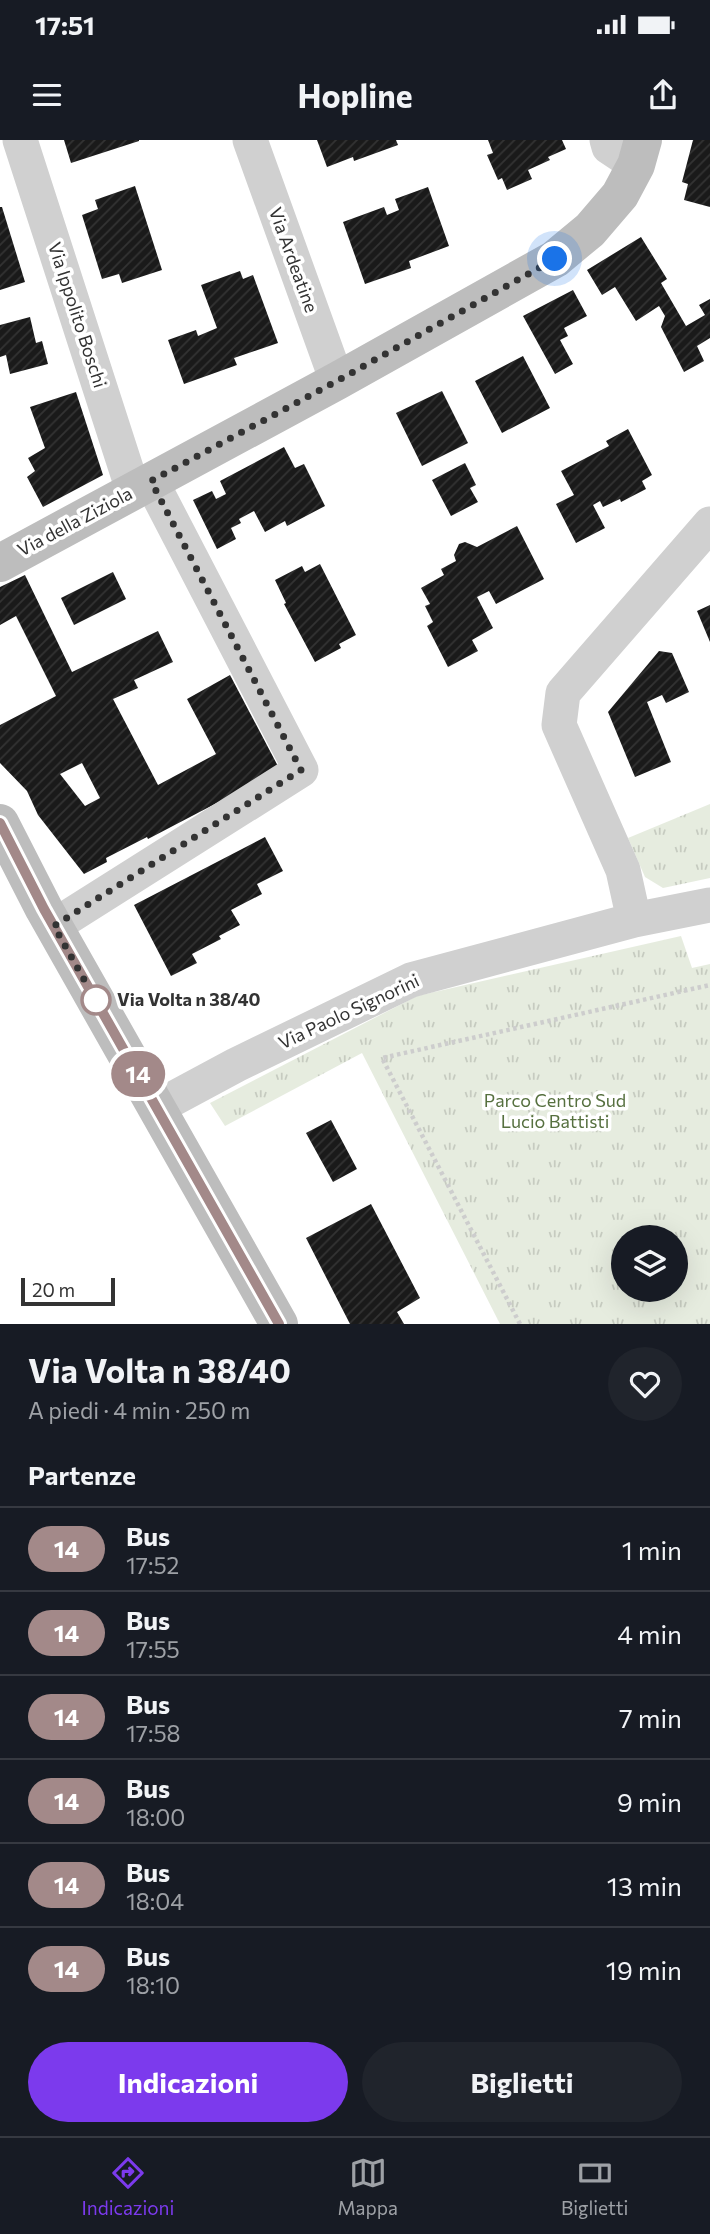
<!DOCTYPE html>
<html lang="it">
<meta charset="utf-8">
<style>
:root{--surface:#171b24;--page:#20242c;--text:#f1f3f6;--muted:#9ea1a6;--line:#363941;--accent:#7c3aed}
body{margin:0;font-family:Commissioner,sans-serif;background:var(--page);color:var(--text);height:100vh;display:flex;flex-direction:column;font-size:26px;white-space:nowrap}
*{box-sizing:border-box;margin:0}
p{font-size:23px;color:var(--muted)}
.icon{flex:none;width:38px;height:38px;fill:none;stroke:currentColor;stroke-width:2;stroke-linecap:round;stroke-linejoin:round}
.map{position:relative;height:1184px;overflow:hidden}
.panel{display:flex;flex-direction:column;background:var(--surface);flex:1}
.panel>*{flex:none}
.badge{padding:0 14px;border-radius:23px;font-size:24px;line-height:46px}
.buttons{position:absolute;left:611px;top:1085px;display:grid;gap:14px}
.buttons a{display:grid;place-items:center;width:77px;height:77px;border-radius:50%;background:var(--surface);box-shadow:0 7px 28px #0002;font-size:35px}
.scale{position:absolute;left:21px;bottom:18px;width:94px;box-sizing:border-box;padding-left:7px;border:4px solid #333;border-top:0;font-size:19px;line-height:24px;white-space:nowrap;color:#333;-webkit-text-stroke:5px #fff;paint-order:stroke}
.you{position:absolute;width:35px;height:35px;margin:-18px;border:5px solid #fff;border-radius:50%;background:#1a73e8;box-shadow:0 0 0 10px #1a73e833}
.map>.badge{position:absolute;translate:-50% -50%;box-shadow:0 0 0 4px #fff}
h2{padding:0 28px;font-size:26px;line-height:63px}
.round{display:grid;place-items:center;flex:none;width:74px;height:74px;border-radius:37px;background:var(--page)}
.head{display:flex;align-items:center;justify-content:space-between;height:119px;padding:0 28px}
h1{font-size:33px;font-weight:700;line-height:52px}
.button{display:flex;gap:14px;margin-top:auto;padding:14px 28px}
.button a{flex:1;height:80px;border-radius:42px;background:var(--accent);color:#fff;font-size:28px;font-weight:700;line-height:80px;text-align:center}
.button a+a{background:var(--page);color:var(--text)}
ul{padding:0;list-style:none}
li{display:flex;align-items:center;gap:21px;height:84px;padding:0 28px;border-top:2px solid var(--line)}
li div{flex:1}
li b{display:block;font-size:26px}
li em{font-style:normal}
li .badge{min-width:77px;font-weight:700;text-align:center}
.status{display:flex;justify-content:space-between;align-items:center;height:49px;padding:0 35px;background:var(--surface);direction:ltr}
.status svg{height:19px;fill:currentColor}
header{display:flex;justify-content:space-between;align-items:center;height:91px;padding:0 28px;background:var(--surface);font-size:32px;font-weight:700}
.tab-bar{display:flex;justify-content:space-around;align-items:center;height:98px;border-top:2px solid var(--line);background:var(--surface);font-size:19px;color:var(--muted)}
.tab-bar a{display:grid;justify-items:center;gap:4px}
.tab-bar .on{color:var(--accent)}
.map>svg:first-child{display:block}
.park{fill:url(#park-tufts);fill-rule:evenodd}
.building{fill:url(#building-hatch);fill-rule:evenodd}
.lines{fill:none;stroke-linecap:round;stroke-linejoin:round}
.path{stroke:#cdcdcd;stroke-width:4.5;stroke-dasharray:3.5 3.5;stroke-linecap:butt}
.street{stroke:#d0d0d0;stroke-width:35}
.secondary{stroke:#bdbdbd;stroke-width:38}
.line-casing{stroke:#fff;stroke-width:16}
.line{stroke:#a38989;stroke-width:10}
.walk{stroke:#333;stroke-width:7;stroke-dasharray:0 12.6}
.stop-dot{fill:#fff;stroke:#a38989;stroke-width:3.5}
.labels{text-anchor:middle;stroke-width:7;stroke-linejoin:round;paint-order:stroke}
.street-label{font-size:18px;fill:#333;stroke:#fff}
.stop-label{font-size:18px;font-weight:bold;fill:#333;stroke:#fff;text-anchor:start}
.park-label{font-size:18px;fill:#56703f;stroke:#fff}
</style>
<div class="status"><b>17:51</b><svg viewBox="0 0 49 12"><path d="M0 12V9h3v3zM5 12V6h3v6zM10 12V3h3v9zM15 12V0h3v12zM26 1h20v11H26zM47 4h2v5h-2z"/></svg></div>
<header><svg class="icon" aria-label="menu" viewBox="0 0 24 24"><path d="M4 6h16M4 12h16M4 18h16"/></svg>Hopline<svg class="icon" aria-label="share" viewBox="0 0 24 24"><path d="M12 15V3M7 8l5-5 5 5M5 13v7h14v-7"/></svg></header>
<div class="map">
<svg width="710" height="1184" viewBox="0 0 710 1184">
<defs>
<pattern id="park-tufts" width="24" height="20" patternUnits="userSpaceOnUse" patternTransform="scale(1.75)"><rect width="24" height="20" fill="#e6ecdf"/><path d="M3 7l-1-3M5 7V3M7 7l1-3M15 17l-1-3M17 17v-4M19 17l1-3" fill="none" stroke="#c6cbc0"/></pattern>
<pattern id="building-hatch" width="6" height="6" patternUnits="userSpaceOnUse" patternTransform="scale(1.75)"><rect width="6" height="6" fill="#1a1a1a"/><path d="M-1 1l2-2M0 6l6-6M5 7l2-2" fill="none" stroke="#333"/></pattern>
</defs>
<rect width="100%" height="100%" fill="#fff"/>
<path class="park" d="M710,664V738L663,748L645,737L628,698Z
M681,796L692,828L710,824V1184H500L362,913L225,986L210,963L417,856ZM623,1097H676V1150H623Z"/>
<path class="building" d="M64,0H139V1L71,23Z
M317,0H396L398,5L354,21L353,17L327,27Z
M488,0H562L566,9L548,17L550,20L528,30L532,39L507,50L502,38L498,40L487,15L493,13Z
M693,0H710V67L684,60L688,44L682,42Z
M135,46L162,130L122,143L119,134L102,139L82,75L98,69L95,60Z
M428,47L449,106L409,121L411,128L365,144L343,82L384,67L387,75L399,70L395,59Z
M0,67H2L25,142L0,150Z
M641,97L667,139L661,143L686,186L705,175L699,165L710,159V198L697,206L704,221L684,232L661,187L665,176L659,166L636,181L615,147L602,155L587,130Z
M240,131L243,139L253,135L278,203L234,218L237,225L184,244L168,200L196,190L198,196L217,188L201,145Z
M573,150L587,176L564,188L568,196L560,200L573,224L555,234L523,176Z
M30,177L36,203L42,201L48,224L10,234L6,215L0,217V185Z
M523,216L550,268L502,293L475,241Z
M442,251L468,303L422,326L396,273Z
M76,252L103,335L43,367L27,337L35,331L28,318L45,308L30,267Z
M628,289L652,335L642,341L646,349L621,362L620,359L603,367L600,361L593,365L605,388L576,403L556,364L574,355L561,331L609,306L606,301Z
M284,307L295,328L304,324L325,366L287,386L285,381L265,392L254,371L239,379L241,383L231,388L236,399L217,409L193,360L212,351L216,359L226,354L220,341Z
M465,323L476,345L470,348L478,362L451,376L432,340Z
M517,386L544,439L496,464L489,451L477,457L493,488L472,500L478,511L448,527L427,486L433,482L425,466L430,464L421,448L444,435L441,429L456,421L454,415L459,404L465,402L477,407Z
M320,424L356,495L339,504L341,508L315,522L284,464L286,463L275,440L302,426L305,432Z
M113,432L126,459L74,485L61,458Z
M25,435L72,532L158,491L173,522L134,540L138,548L113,559L158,645L216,614L187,559L230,535L280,630L148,699L147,697L106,718L107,722L84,734L38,675L27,651L0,623V585L56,556L16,476L0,485V447ZM82,623L100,658L85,666L60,634Z
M710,465V502L697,471Z
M659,511L672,513L689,552L666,563L662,555L647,562L671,622L635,637L608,572Z
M265,697L283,731L257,744L262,754L231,770L240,785L219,796L221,799L192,814L197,823L171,836L134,765Z
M331,980L357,1029L333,1042L306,993Z
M371,1064L420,1158L397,1172L404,1184H350L306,1098Z"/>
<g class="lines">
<path class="path" d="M520,1184L382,918L710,845"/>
<path class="street" d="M20,0L133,350
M250,0L337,241
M607,0L609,7L636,25
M634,780L623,730L559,585L563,553L710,384
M54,786L301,630L151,341
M156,968L236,925L411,840L634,780L710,765"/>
<path class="secondary" d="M0,423L337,241L555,119L590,90L620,55L636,25L643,0
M0,683L44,769L279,1184"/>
</g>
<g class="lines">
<defs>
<path id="line" d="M0,683L44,769L279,1184"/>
</defs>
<use href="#line" class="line-casing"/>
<use href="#line" class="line"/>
<path class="walk" d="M96,860L99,866L54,786L301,630L151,341L337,241L555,119"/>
</g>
<circle class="stop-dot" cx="96" cy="860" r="14"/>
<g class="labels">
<g class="street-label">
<text transform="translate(293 120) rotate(70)" y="6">Via Ardeatine</text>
<text transform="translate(77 175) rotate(72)" y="6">Via Ippolito Boschi</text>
<text transform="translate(75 382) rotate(-28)" y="6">Via della Ziziola</text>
<text transform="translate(349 872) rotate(-25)" y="6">Via Paolo Signorini</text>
</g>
<g class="stop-label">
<text x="117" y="866">Via Volta n 38/40</text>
</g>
<g class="park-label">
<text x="555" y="967">Parco Centro Sud<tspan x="555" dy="21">Lucio Battisti</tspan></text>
</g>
</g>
</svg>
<div class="buttons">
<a><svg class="icon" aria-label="layers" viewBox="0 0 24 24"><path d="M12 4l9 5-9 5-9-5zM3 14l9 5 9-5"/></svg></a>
</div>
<div class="scale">20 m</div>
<div class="you" style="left:555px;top:119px"></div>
<b class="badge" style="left:138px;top:934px;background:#a38989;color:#fff">14</b>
</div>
<section class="panel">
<div class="head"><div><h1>Via Volta n 38/40</h1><p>A piedi · 4 min · 250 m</p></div><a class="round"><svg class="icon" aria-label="heart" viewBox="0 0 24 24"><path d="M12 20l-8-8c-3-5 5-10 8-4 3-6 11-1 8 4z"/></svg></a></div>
<h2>Partenze</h2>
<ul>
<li><span class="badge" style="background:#a38989;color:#fff">14</span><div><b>Bus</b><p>17:52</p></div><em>1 min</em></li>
<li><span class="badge" style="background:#a38989;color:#fff">14</span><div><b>Bus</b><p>17:55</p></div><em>4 min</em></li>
<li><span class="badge" style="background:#a38989;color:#fff">14</span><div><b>Bus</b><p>17:58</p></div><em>7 min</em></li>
<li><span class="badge" style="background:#a38989;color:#fff">14</span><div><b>Bus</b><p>18:00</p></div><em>9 min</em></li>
<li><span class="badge" style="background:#a38989;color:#fff">14</span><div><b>Bus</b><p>18:04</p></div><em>13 min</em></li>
<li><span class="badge" style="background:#a38989;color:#fff">14</span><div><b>Bus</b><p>18:10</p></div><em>19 min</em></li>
</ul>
<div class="button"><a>Indicazioni</a><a>Biglietti</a></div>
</section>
<nav class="tab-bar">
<a class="on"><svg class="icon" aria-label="directions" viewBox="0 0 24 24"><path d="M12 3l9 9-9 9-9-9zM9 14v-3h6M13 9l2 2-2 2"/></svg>Indicazioni</a>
<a><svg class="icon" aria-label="map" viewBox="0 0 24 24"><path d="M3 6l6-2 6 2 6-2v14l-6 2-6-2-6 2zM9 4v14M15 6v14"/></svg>Mappa</a>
<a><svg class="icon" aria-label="tickets" viewBox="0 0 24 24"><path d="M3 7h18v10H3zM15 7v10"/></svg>Biglietti</a>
</nav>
